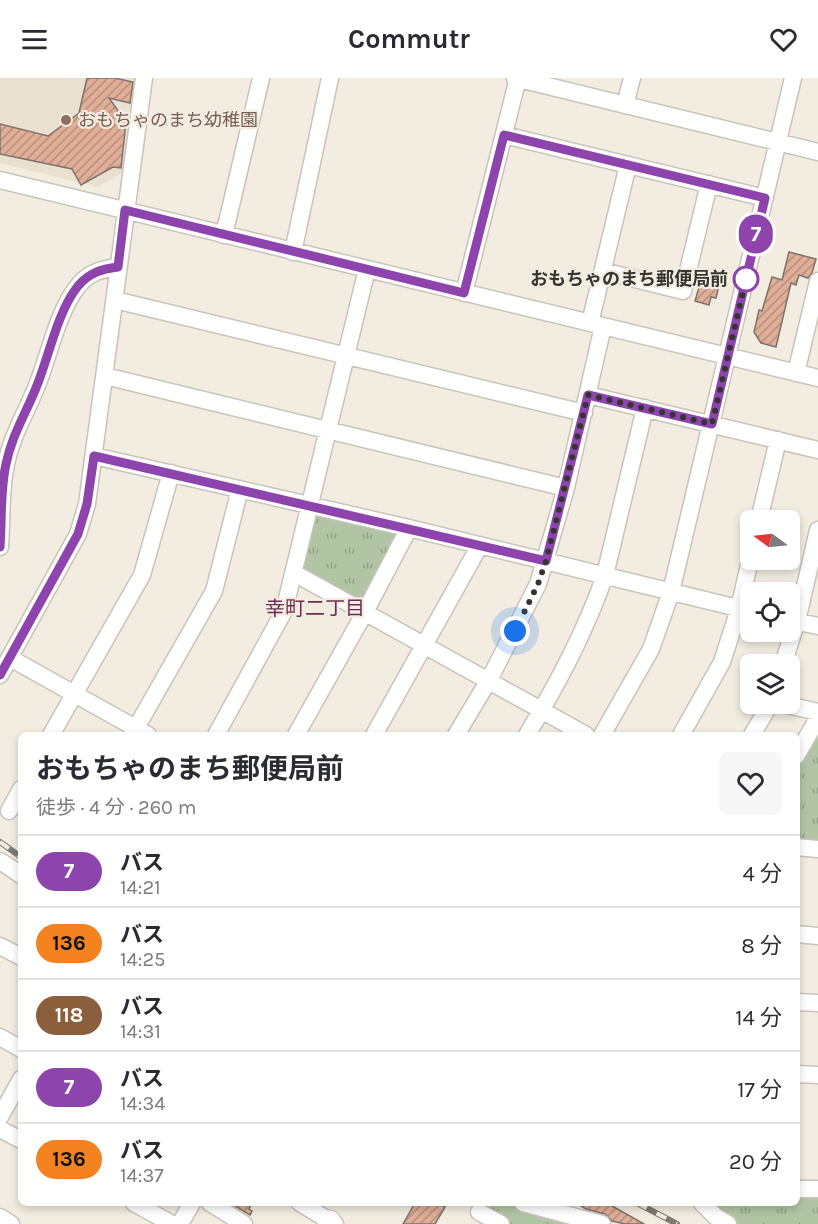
<!DOCTYPE html>
<html lang="ja">
<meta charset="utf-8">
<style>
:root{--surface:#fff;--page:#f7f7f7;--text:#2b2b33;--muted:#7c7c81;--line:#e1e1e2}
body{margin:0;font-family:Karla,"Noto Sans JP",sans-serif;background:var(--page);color:var(--text);height:100vh;display:flex;flex-direction:column;font-size:22px;white-space:nowrap}
*{box-sizing:border-box;margin:0}
p{font-size:20px;color:var(--muted)}
.icon{flex:none;width:33px;height:33px;fill:none;stroke:currentColor;stroke-width:2;stroke-linecap:round;stroke-linejoin:round}
.map{position:relative;flex:1;overflow:hidden}
.panel{position:absolute;left:18px;top:654px;width:782px;height:474px;display:flex;flex-direction:column;background:var(--surface);border-radius:9px;box-shadow:0 3px 9px #0003}
.panel>*{flex:none}
.badge{padding:0 12px;border-radius:20px;font-size:21px;line-height:39px}
.needle{width:39px;rotate:285deg}
.tools{position:absolute;left:740px;top:432px;display:grid;gap:12px}
.tools a{display:grid;place-items:center;width:60px;height:60px;border-radius:9px;background:var(--surface);box-shadow:0 3px 9px #0003;font-size:30px}
.you{position:absolute;width:30px;height:30px;margin:-15px;border:4px solid #fff;border-radius:50%;background:#1a73e8;box-shadow:0 0 0 9px #1a73e833}
.map>.badge{position:absolute;translate:-50% -50%;box-shadow:0 0 0 3px #fff}
.round{display:grid;place-items:center;flex:none;width:63px;height:63px;border-radius:9px;background:var(--page)}
.head{display:flex;align-items:center;justify-content:space-between;height:102px;padding:0 18px}
h1{font-size:28px;font-weight:700;line-height:45px}
ul{padding:0;list-style:none}
li{display:flex;align-items:center;gap:18px;height:72px;padding:0 18px;border-top:2px solid var(--line)}
li div{flex:1}
li b{display:block;font-size:22px}
li em{font-style:normal}
li .badge{min-width:66px;font-weight:700;text-align:center}
header{display:flex;justify-content:space-between;align-items:center;height:78px;padding:0 18px;background:var(--surface);font-size:27px;font-weight:700}
.map>svg:first-child{display:block}
.built{fill:#e9e0cf}
.park{fill:url(#park-tufts)}
.building{fill:url(#building-hatch);stroke:#7d736e;stroke-width:1.5}
.lines{fill:none;stroke-linecap:round;stroke-linejoin:round}
.minor-casing{stroke:#c9c3b9;stroke-width:19}
.major-casing{stroke:#c9c3b9;stroke-width:23}
.minor{stroke:#fff;stroke-width:16}
.major{stroke:#fff;stroke-width:21}
.rail-casing{stroke:#7e7b74;stroke-width:6}
.rail{stroke:#f2ece1;stroke-width:4;stroke-dasharray:11;stroke-linecap:butt}
.line-casing{stroke:#fff;stroke-width:14}
.line{stroke:#8e44ad;stroke-width:9}
.walk{stroke:#363430;stroke-width:6;stroke-dasharray:0 10.8}
.education-dot{fill:#8d6e63;stroke:#f2ece1;stroke-width:2}
.stop-dot{fill:#fff;stroke:#8e44ad;stroke-width:3}
.labels{text-anchor:middle;stroke-width:4.5;stroke-linejoin:round;paint-order:stroke}
.education-label{font-size:18px;fill:#785e54;stroke:#f2ece1;text-anchor:start}
.stop-label{font-size:18px;font-weight:bold;fill:#363430;stroke:#f2ece1;text-anchor:end}
.neighbourhood-label{font-size:20px;fill:#6c2e52;stroke:#f2ece1}
</style>
<header><svg class="icon" aria-label="menu" viewBox="0 0 24 24"><path d="M4 6h16M4 12h16M4 18h16"/></svg>Commutr<svg class="icon" aria-label="heart" viewBox="0 0 24 24"><path d="M12 20l-8-8c-3-5 5-10 8-4 3-6 11-1 8 4z"/></svg></header>
<div class="map">
<svg width="818" height="1146" viewBox="0 0 818 1146">
<defs>
<pattern id="park-tufts" width="24" height="20" patternUnits="userSpaceOnUse" patternTransform="scale(1.5)"><rect width="24" height="20" fill="#b1c5a5"/><path d="M3 7l-1-3M5 7V3M7 7l1-3M15 17l-1-3M17 17v-4M19 17l1-3" fill="none" stroke="#91a187"/></pattern>
<pattern id="building-hatch" width="6" height="6" patternUnits="userSpaceOnUse" patternTransform="scale(1.5)"><rect width="6" height="6" fill="#e0ae96"/><path d="M-1 1l2-2M0 6l6-6M5 7l2-2" fill="none" stroke="#b68e7b"/></pattern>
</defs>
<rect width="100%" height="100%" fill="#f2ece1"/>
<path class="built" d="M0,0H138L125,93L98,109L0,85Z"/>
<path class="park" d="M316,436L399,456L362,525L302,490Z
M818,652V764L797,762V690Z
M797,1116L818,1117V1146H738L721,1136L711,1125H796Z
M484,1125H523L602,1146H501L479,1134Z"/>
<path class="building" d="M87,0H115L133,4L130,25L109,20L126,44L121,90L113,89L81,107L72,91L0,76V46L48,58L79,35Z
M789,174L816,181L812,195L808,200L799,197L796,207L791,205L776,269L761,265L754,254L759,232L762,233L772,199L782,202Z
M702,199L720,203L716,220L711,219L709,227L695,223Z
M230,1125H252L249,1131L252,1133L250,1137Z
M415,1125H438L445,1129L435,1146H403Z
M576,1125H607L644,1146H625L612,1143L605,1136L586,1131Z"/>
<g class="lines">
<defs>
<path id="minor" d="M515,0L818,74
M625,27L632,0
M504,57L765,120
M0,102L818,300
M224,157L261,0
M293,174L330,0
M603,193L683,213L709,106
M464,215L518,0
M115,222L584,335
M590,245L628,87
M796,295L818,203
M105,298L566,410
M588,317L818,372
M94,378L409,450L750,533
M759,442L778,362
M0,469C2,442 0,413 6,386C12,357 25,337 36,310C49,279 57,234 78,208C88,195 101,191 118,189
M294,495L586,657
M789,542L818,548
M10,580L148,657
M783,586L797,543L818,452
M0,597L78,456L87,426L144,0
M783,626L818,634
M51,657L142,497L171,395
M132,657L214,513L240,411
M216,657L284,533L367,191
M296,657L365,534L409,450
M374,657L480,467
M456,657L489,602L538,506L566,410L603,248
M527,657C557,606 586,553 605,497L645,330
M602,657L651,571L671,514L793,0
M681,657L722,584L739,531L750,482
M752,657L770,626
M796,678L818,640
M9,733L21,711
M796,769L818,771
M0,783L21,797
M796,856L818,858
M0,868L21,879
M796,924L818,925
M0,959L21,971
M796,996L818,997
M0,1039L21,1001
M0,1051L21,1062
M796,1111H818
M134,1125L172,1146
M210,1125L244,1146
M300,1125L335,1146
M523,1125L602,1146
M702,1125L716,1139L728,1146
M479,1134L501,1146
M0,1139L11,1146
M180,1146L192,1125"/>
<path id="major" d="M328,1146L330,1143"/>
</defs>
<use href="#minor" class="minor-casing"/>
<use href="#major" class="major-casing"/>
<use href="#minor" class="minor"/>
<use href="#major" class="major"/>
<defs>
<path id="rail" d="M0,764L21,779
M637,1125L677,1146"/>
</defs>
<use href="#rail" class="rail-casing"/>
<use href="#rail" class="rail"/>
</g>
<g class="lines">
<defs>
<path id="line" d="M0,469C2,442 0,413 6,386C12,357 25,337 36,310C49,279 57,234 78,208C89,195 101,191 118,189L125,132L464,215L504,57L765,120L712,346L588,317L546,483L94,378L87,426L78,456L0,597"/>
</defs>
<use href="#line" class="line-casing"/>
<use href="#line" class="line"/>
<path class="walk" d="M515,553L538,506L546,483L588,317L712,346L746,201"/>
</g>
<circle class="education-dot" cx="66" cy="42" r="6"/>
<circle class="stop-dot" cx="746" cy="201" r="12"/>
<g class="labels">
<g class="education-label">
<text x="78" y="48">おもちゃのまち幼稚園</text>
</g>
<g class="stop-label">
<text x="728" y="207">おもちゃのまち郵便局前</text>
</g>
<g class="neighbourhood-label">
<text x="315" y="537">幸町二丁目</text>
</g>
</g>
</svg>
<div class="tools">
<a><svg class="needle" viewBox="-14 -14 28 28"><path d="M0-13l5 13h-10z" fill="#e53935"/><path d="M0 13l5-13h-10z" fill="#7c7c81"/></svg></a>
<a><svg class="icon" aria-label="locate" viewBox="0 0 24 24"><circle cx="12" cy="12" r="6"/><path d="M12 2v4M12 18v4M2 12h4M18 12h4"/></svg></a>
<a><svg class="icon" aria-label="layers" viewBox="0 0 24 24"><path d="M12 4l9 5-9 5-9-5zM3 14l9 5 9-5"/></svg></a>
</div>
<div class="you" style="left:515px;top:553px"></div>
<b class="badge" style="left:756px;top:156px;background:#8e44ad;color:#fff">7</b>
<section class="panel">
<div class="head"><div><h1>おもちゃのまち郵便局前</h1><p>徒歩 · 4 分 · 260 m</p></div><a class="round"><svg class="icon" aria-label="heart" viewBox="0 0 24 24"><path d="M12 20l-8-8c-3-5 5-10 8-4 3-6 11-1 8 4z"/></svg></a></div>
<ul>
<li><span class="badge" style="background:#8e44ad;color:#fff">7</span><div><b>バス</b><p>14:21</p></div><em>4 分</em></li>
<li><span class="badge" style="background:#f58220;color:#111">136</span><div><b>バス</b><p>14:25</p></div><em>8 分</em></li>
<li><span class="badge" style="background:#8b5e3c;color:#fff">118</span><div><b>バス</b><p>14:31</p></div><em>14 分</em></li>
<li><span class="badge" style="background:#8e44ad;color:#fff">7</span><div><b>バス</b><p>14:34</p></div><em>17 分</em></li>
<li><span class="badge" style="background:#f58220;color:#111">136</span><div><b>バス</b><p>14:37</p></div><em>20 分</em></li>
</ul>
</section>
</div>
